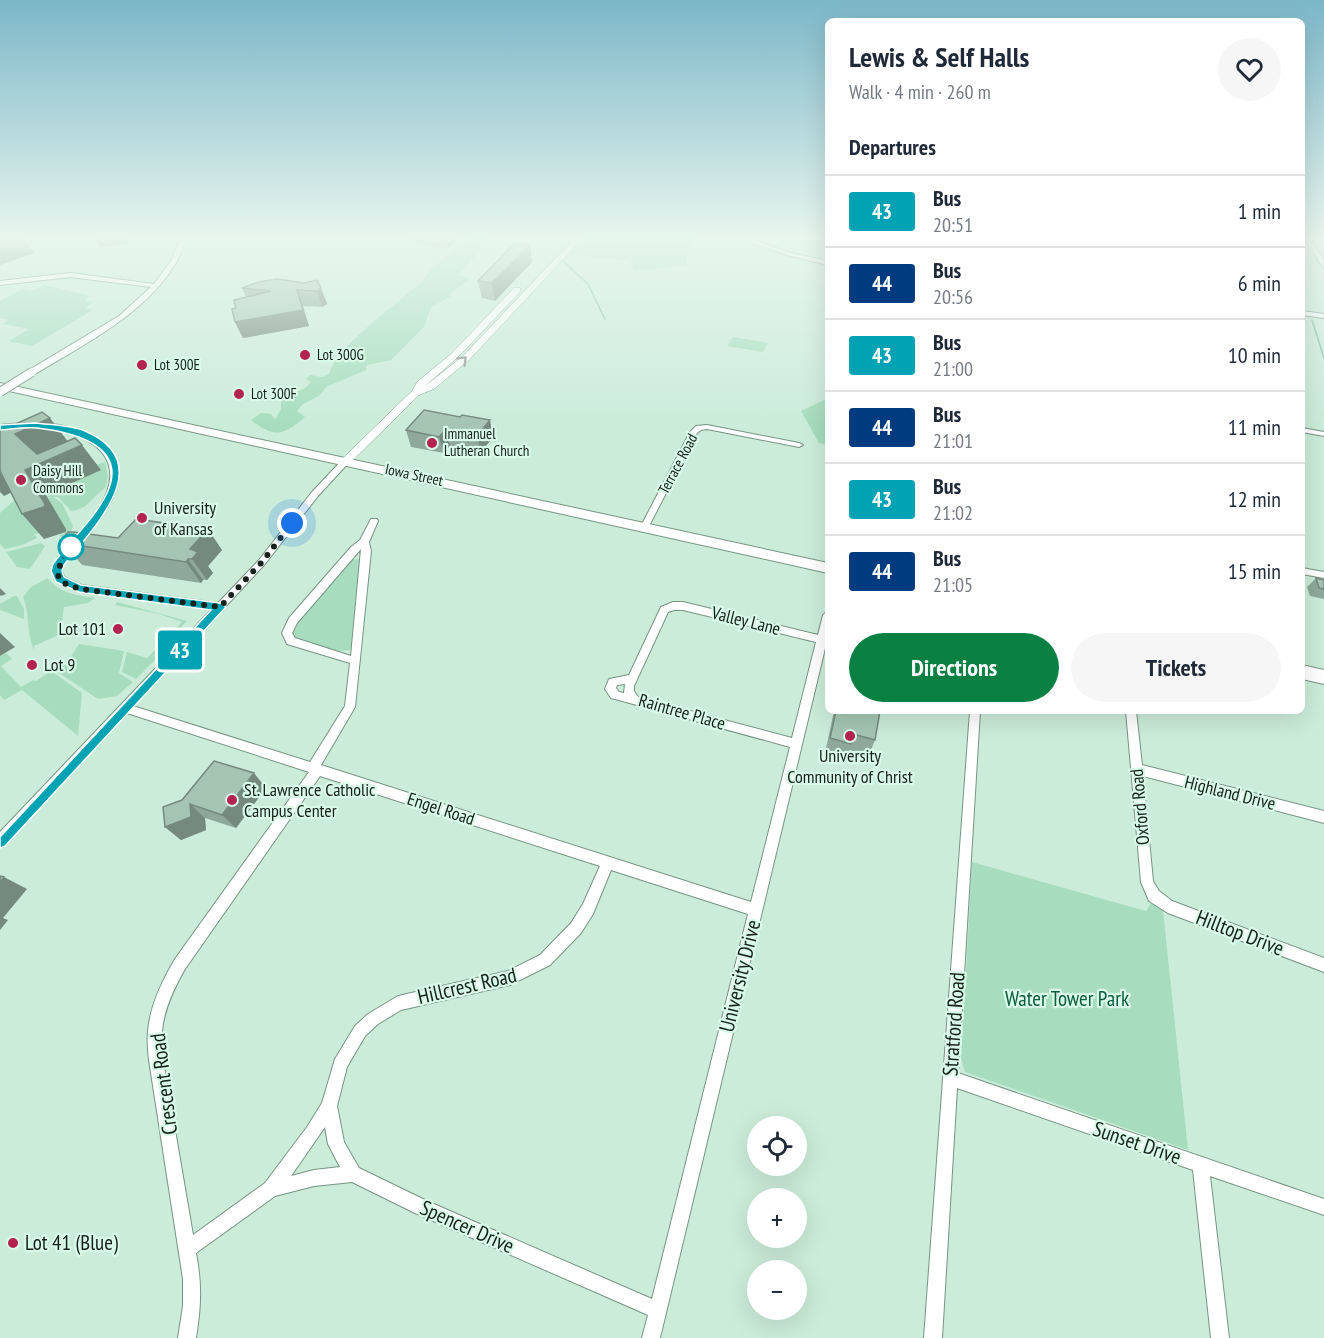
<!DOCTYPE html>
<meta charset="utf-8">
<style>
:root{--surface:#fff;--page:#f6f6f7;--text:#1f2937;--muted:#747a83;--line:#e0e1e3;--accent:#0b8043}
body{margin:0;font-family:"PT Sans Narrow",sans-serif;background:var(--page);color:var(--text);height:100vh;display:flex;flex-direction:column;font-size:22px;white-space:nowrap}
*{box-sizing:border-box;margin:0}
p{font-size:20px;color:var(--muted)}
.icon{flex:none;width:33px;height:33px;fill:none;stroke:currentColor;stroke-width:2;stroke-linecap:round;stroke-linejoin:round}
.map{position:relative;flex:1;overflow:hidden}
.details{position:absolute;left:825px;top:18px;width:480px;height:696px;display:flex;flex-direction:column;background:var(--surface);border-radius:9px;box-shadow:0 6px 24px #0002}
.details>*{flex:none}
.badge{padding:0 12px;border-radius:4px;font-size:21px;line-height:39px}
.buttons{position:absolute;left:747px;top:1116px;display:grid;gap:12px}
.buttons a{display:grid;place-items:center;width:60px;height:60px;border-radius:50%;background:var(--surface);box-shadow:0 6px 24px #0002;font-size:30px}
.you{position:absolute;width:30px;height:30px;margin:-15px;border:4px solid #fff;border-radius:50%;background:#1a73e8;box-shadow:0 0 0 9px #1a73e833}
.map>.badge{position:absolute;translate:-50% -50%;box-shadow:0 0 0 3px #fff}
h2{padding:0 24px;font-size:22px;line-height:54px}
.round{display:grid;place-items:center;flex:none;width:63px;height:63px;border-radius:32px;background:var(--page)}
.headline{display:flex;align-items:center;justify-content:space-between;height:102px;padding:0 24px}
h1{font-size:28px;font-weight:700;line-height:45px}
.primary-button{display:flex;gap:12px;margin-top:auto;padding:12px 24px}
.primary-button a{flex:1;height:69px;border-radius:36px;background:var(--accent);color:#fff;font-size:24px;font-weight:700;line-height:69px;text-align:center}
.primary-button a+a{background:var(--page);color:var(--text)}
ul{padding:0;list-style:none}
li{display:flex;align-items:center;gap:18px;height:72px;padding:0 24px;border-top:2px solid var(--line)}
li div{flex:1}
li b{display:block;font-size:22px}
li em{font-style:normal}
li .badge{min-width:66px;font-weight:700;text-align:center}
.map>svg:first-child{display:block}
.green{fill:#a7ddbe}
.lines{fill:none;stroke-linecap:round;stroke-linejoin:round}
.stream{stroke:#7bbc99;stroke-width:1.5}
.minor-casing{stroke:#769483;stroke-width:2}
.major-casing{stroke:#769483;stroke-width:1}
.highway-casing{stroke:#769483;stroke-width:2}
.minor{fill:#fff;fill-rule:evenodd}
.major{fill:#fff;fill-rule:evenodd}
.highway{fill:#fff;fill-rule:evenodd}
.minor-bridge-casing{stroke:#769483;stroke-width:10;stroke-linecap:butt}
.minor-bridge{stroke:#fff;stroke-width:8}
.wall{fill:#8ea999}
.shaded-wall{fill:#748a7d}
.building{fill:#a5c5b2;stroke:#748a7d;stroke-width:1.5}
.oneway{stroke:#969b98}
.line{fill:#00a3b4;stroke:#fff;stroke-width:1.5}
.walk{stroke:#15211a;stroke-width:6;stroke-dasharray:0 10.8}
.poi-dot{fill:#b4234e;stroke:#d8fae6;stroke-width:2}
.stop-dot{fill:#fff;stroke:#00a3b4;stroke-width:3}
.labels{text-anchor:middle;stroke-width:4.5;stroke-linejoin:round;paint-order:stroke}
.far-poi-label{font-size:15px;fill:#15211a;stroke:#d8fae6;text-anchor:start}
.far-street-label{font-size:15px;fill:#15211a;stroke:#d8fae6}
.poi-label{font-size:18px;fill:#15211a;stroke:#d8fae6;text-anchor:start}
.street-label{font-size:18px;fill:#15211a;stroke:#d8fae6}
.near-street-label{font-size:21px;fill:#15211a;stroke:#d8fae6}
.near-park-label{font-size:21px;fill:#0b5d3c;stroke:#d8fae6}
.near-poi-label{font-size:21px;fill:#15211a;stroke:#d8fae6;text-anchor:start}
</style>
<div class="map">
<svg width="1324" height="1338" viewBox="0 0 1324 1338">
<rect width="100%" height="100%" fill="#cbecd9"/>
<path class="green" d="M469,237H493L458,275L469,278L468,280L448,295L452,296L431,307L424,327L391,360L367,365L366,370L326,387L319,396L303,404L297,411L305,417C282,437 273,437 251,420L261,413L271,414L275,420L281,409V400C290,392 304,392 311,382L306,379L310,375L322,377L330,373C333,350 402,299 423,281L431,270Z
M583,237H702C690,244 686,252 687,265L634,271L630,261L569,254Z
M44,285L90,296L85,300L94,302L85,308L93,310L32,346L9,341L29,329L3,324L9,320L0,318V301L22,289L33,291Z
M733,337H734L768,343L763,352L727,346Z
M826,399L828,400V445L819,443L801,411Z
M105,462L108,476L106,487C93,496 89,509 71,511L58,497H47L46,495L100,470L96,465Z
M53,497L62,503L73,526L71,531L62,537L59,535L65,533L66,529L47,498Z
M17,498L41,533L34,534L37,538L22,545L5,549L0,544V513Z
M41,543L45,546L30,569L17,567L6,552Z
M351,560L358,559L361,562L352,649C339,655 300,645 291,634L293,626Z
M48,578C59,594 78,595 95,598L88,603L64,607L61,628L57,633H63L34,646V650C26,632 30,614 23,597L31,587Z
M14,596H17L24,609V619L0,610V604Z
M117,602L187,621L182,626L183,632L136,679L122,672L127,652L147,658L182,622L159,614L115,605Z
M79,644L124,651L119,673L133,682L117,696L98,699L56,671L66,664Z
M6,653L12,659L1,666L21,687L33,680L36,681L51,671L82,693L78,736L22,690L4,700L0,695V656Z
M972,862L1146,911L1152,902L1163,910L1188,1150L965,1072L961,1058Z"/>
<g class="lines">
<path class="stream" d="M564,262L588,284L605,319
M1312,320L1324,358"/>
<defs>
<path id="minor" d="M181,237H187C183,245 181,255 176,263C144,315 86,343 35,374H29V370L119,316L151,287L70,277L0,285V281L70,273L154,284L171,261Z
M736,237H744L791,253L828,261V265L787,255Z
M1303,237H1309L1324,260V267L1322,266Z
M1302,311L1324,314V318L1302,315Z
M23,423H26V427L0,429V425Z
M42,424C60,423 85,430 99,441C150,479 87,531 63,565L62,571L64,577L81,585L218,603L259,560L312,492L344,458H347L351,460L318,496L265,564L133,706L310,762L345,706L350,663L287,644L282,633L289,618L351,547L360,540L371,519H377L378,521L369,542L371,551L355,707L321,765L751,902L790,747L615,699L611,698L605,689L609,679L629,675L661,607L673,602H683L818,635L823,615L828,611L827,640L660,1338H642L648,1315L415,1213L352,1182L314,1186L275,1196L196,1253C202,1284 201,1307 196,1338H178L183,1306V1279L149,1060C148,1051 147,1040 148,1031C150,1006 162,981 175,959L309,772L127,713L4,845L0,847V832L212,609L79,591L57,581L52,571L54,564C66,546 82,531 95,514C118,482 117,452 78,436C67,431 54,430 42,428ZM361,549L351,656L295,638L292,633L297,623ZM674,610H683L816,642L792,738L638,697L634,691V686L668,612ZM625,684L624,693L619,692L616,688L617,685ZM320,776L600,866L583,904L571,923L540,955L508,971L398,996L368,1014L355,1026L335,1059L322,1103L307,1127L265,1183L193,1235L163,1060C163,1051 162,1041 162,1031C164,1009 174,988 185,969ZM611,870L748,914L652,1299L427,1201L359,1168L344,1142L337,1106L347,1067L365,1036L378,1024L401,1010L510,985L550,965L581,933L593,914ZM325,1127L328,1144L340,1167L314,1170L291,1176Z
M707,425L799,443L803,445L799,447L707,429L701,430L697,433L648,528L647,530H641L640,528L690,432L696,426Z
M1302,428L1324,432V436L1302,432Z
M1302,568L1324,572V578L1302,574Z
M970,711H980L958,1073L1324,1199V1215L1210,1176L1229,1338H1211L1193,1170L957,1088L942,1338H924Z
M1126,711H1136L1142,765L1324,811V823L1143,776L1153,881L1159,891L1172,901L1324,958V972L1168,913L1149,901L1141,882Z"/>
<path id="major" d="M576,237H584L469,360L434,389L419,395L351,462H343V458L412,391L417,382L451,354L514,288H520V292L457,358L424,387L463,356Z"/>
<path id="highway" d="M0,383L828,563V573L0,389Z
M1302,665L1324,670V684L1302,679Z"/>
</defs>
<use href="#minor" class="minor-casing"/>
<use href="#major" class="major-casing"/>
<use href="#highway" class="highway-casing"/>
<use href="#minor" class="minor"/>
<use href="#major" class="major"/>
<use href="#highway" class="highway"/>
<defs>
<path id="minor-bridge" d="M0,392L32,372"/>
</defs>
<use href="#minor-bridge" class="minor-bridge-casing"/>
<use href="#minor-bridge" class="minor-bridge"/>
</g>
<path class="wall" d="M409,237H461L447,249L411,242Z
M530,245L532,262L495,301L482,298L478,281Z
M242,288H321L327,304L322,307L303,306L309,326L243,338L235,322L236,308L246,297Z
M424,410L493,437L481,452L450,446L444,453L411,447L406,430Z
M118,538L222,550L208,566L213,573L207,580H203L201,583L82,565L61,540Z
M1316,578L1324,580V599L1310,596L1307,587Z
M834,711H880L875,740L869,755L849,750L846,759L825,753Z
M266,788L236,828L205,818L206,830L181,840L165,827L163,807Z"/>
<path class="shaded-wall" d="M0,237H23L34,253L0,265Z
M94,237H131L127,244L100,247Z
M444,237H461L447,249Z
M530,245L532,262L495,301L492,283Z
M321,288L327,304L322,307L317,291Z
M297,290L309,326L243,338L235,322Z
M50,418L69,443L35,459L15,434Z
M490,420L493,437L481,452L477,436Z
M446,429L450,446L444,453L439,437Z
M82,445L101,470L46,495L66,529V532L44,539L22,514L25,470Z
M0,468L19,489L4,496L0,492Z
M208,529L222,550L208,566L213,573L207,580L192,559L190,549Z
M188,559L203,580L201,583L186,562Z
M0,588L6,594L1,596L0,595Z
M0,633L15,647L0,656Z
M254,773L266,788L236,828L222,815Z
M190,804L205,818L206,830L181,840L165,827Z
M4,877L27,889L3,918L8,920L0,930V882Z"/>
<path class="building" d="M515,243L530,245L492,283L478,281Z
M277,279L304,283L317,280L321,288L317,291L297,290L303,310L235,322L232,309L236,308L234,300L271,291L242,288L259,282Z
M424,410L460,417L462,415L490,420L477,436L446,429L439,437L406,430Z
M42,412L50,418L15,434L37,454L75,438L82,445L25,470L45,504L44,507L22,514L0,471V431Z
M136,519L208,529L190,549L198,552L192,559H188L186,562L63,543L65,540H61L68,532H74L118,538Z
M1316,578L1324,580V589L1319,588Z
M836,711H880L875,740L853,734L851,744L830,738Z
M214,761L254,773L222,815L190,804L191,817L165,827L163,807L182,800Z
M0,876L4,877L0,882Z"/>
<defs><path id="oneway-chevron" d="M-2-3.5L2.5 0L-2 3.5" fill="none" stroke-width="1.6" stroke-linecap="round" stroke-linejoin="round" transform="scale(1.5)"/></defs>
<use class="oneway" href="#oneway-chevron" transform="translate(463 360) rotate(-44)"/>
<linearGradient id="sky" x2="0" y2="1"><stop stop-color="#7cb7c8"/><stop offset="0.56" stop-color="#e8f6ee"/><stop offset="1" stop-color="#e8f6ee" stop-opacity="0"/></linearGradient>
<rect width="1324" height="424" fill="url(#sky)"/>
<path class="line" d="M35,423C51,425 71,425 85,431C160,463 93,528 64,565L62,571L64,577L81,585L220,603L226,607L5,846L0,848V837L211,610L79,592L56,582L51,571L53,564C70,540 94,520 107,493C129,445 72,432 37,428C25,427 12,429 0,430V425Z"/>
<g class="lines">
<path class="walk" d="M71,547C52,574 51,584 88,590L220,607L262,562L292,523"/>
</g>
<g class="poi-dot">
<circle cx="305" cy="355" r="6"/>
<circle cx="142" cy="365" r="6"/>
<circle cx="239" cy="394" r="6"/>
<circle cx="432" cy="443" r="6"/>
<circle cx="21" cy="480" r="6"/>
<circle cx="142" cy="518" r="6"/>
<circle cx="118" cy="629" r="6"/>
<circle cx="32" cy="665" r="6"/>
<circle cx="850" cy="736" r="6"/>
<circle cx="232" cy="800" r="6"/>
<circle cx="13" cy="1243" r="6"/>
</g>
<circle class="stop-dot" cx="71" cy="547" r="12"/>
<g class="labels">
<g class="far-poi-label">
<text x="317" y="360">Lot 300G</text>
<text x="154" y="370">Lot 300E</text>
<text x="251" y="399">Lot 300F</text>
<text x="444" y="439">Immanuel<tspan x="444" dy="17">Lutheran Church</tspan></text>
<text x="33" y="476">Daisy Hill<tspan x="33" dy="17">Commons</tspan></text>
</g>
<g class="far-street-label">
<text transform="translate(678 464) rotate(-62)" y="5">Terrace Road</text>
<text transform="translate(414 475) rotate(12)" y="5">Iowa Street</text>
</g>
<g class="poi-label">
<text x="154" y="514">University<tspan x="154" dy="21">of Kansas</tspan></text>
<text x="106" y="635" text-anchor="end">Lot 101</text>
<text x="44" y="671">Lot 9</text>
<text x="850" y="762" text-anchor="middle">University<tspan x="850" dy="21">Community of Christ</tspan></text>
<text x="244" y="796">St. Lawrence Catholic<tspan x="244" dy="21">Campus Center</tspan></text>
</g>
<g class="street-label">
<text transform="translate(746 621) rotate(14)" y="6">Valley Lane</text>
<text transform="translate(682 712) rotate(16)" y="6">Raintree Place</text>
<text transform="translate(1230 793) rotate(14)" y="6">Highland Drive</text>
<text transform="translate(1140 807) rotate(-95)" y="6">Oxford Road</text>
<text transform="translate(441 809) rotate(18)" y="6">Engel Road</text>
</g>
<g class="near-street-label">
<text transform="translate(1240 933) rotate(21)" y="7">Hilltop Drive</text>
<text transform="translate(740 976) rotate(-76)" y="7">University Drive</text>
<text transform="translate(467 986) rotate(-13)" y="7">Hillcrest Road</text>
<text transform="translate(954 1024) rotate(-86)" y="7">Stratford Road</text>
<text transform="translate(164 1084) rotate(-97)" y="7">Crescent Road</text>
<text transform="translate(1137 1143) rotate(19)" y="7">Sunset Drive</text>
<text transform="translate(467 1227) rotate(24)" y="7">Spencer Drive</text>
</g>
<g class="near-park-label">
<text x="1067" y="1006">Water Tower Park</text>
</g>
<g class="near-poi-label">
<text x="25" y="1250">Lot 41 (Blue)</text>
</g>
</g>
</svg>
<div class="buttons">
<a><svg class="icon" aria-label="locate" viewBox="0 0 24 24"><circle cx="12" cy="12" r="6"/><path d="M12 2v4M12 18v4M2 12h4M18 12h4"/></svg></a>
<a>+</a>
<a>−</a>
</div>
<div class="you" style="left:292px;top:523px"></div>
<b class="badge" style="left:180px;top:650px;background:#00a3b4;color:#fff">43</b>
<section class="details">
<div class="headline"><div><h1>Lewis &amp; Self Halls</h1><p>Walk · 4 min · 260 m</p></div><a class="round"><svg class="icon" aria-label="heart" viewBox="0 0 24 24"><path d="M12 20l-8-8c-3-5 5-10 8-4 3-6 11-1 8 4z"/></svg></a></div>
<h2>Departures</h2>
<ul>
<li><span class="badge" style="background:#00a3b4;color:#fff">43</span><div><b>Bus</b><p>20:51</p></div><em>1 min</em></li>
<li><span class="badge" style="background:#003b80;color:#fff">44</span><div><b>Bus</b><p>20:56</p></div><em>6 min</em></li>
<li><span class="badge" style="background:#00a3b4;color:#fff">43</span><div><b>Bus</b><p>21:00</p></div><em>10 min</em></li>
<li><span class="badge" style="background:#003b80;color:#fff">44</span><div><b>Bus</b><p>21:01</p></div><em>11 min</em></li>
<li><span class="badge" style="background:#00a3b4;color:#fff">43</span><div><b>Bus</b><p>21:02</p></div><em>12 min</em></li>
<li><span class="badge" style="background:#003b80;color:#fff">44</span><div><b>Bus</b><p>21:05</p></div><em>15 min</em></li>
</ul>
<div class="primary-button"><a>Directions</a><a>Tickets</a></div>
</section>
</div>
